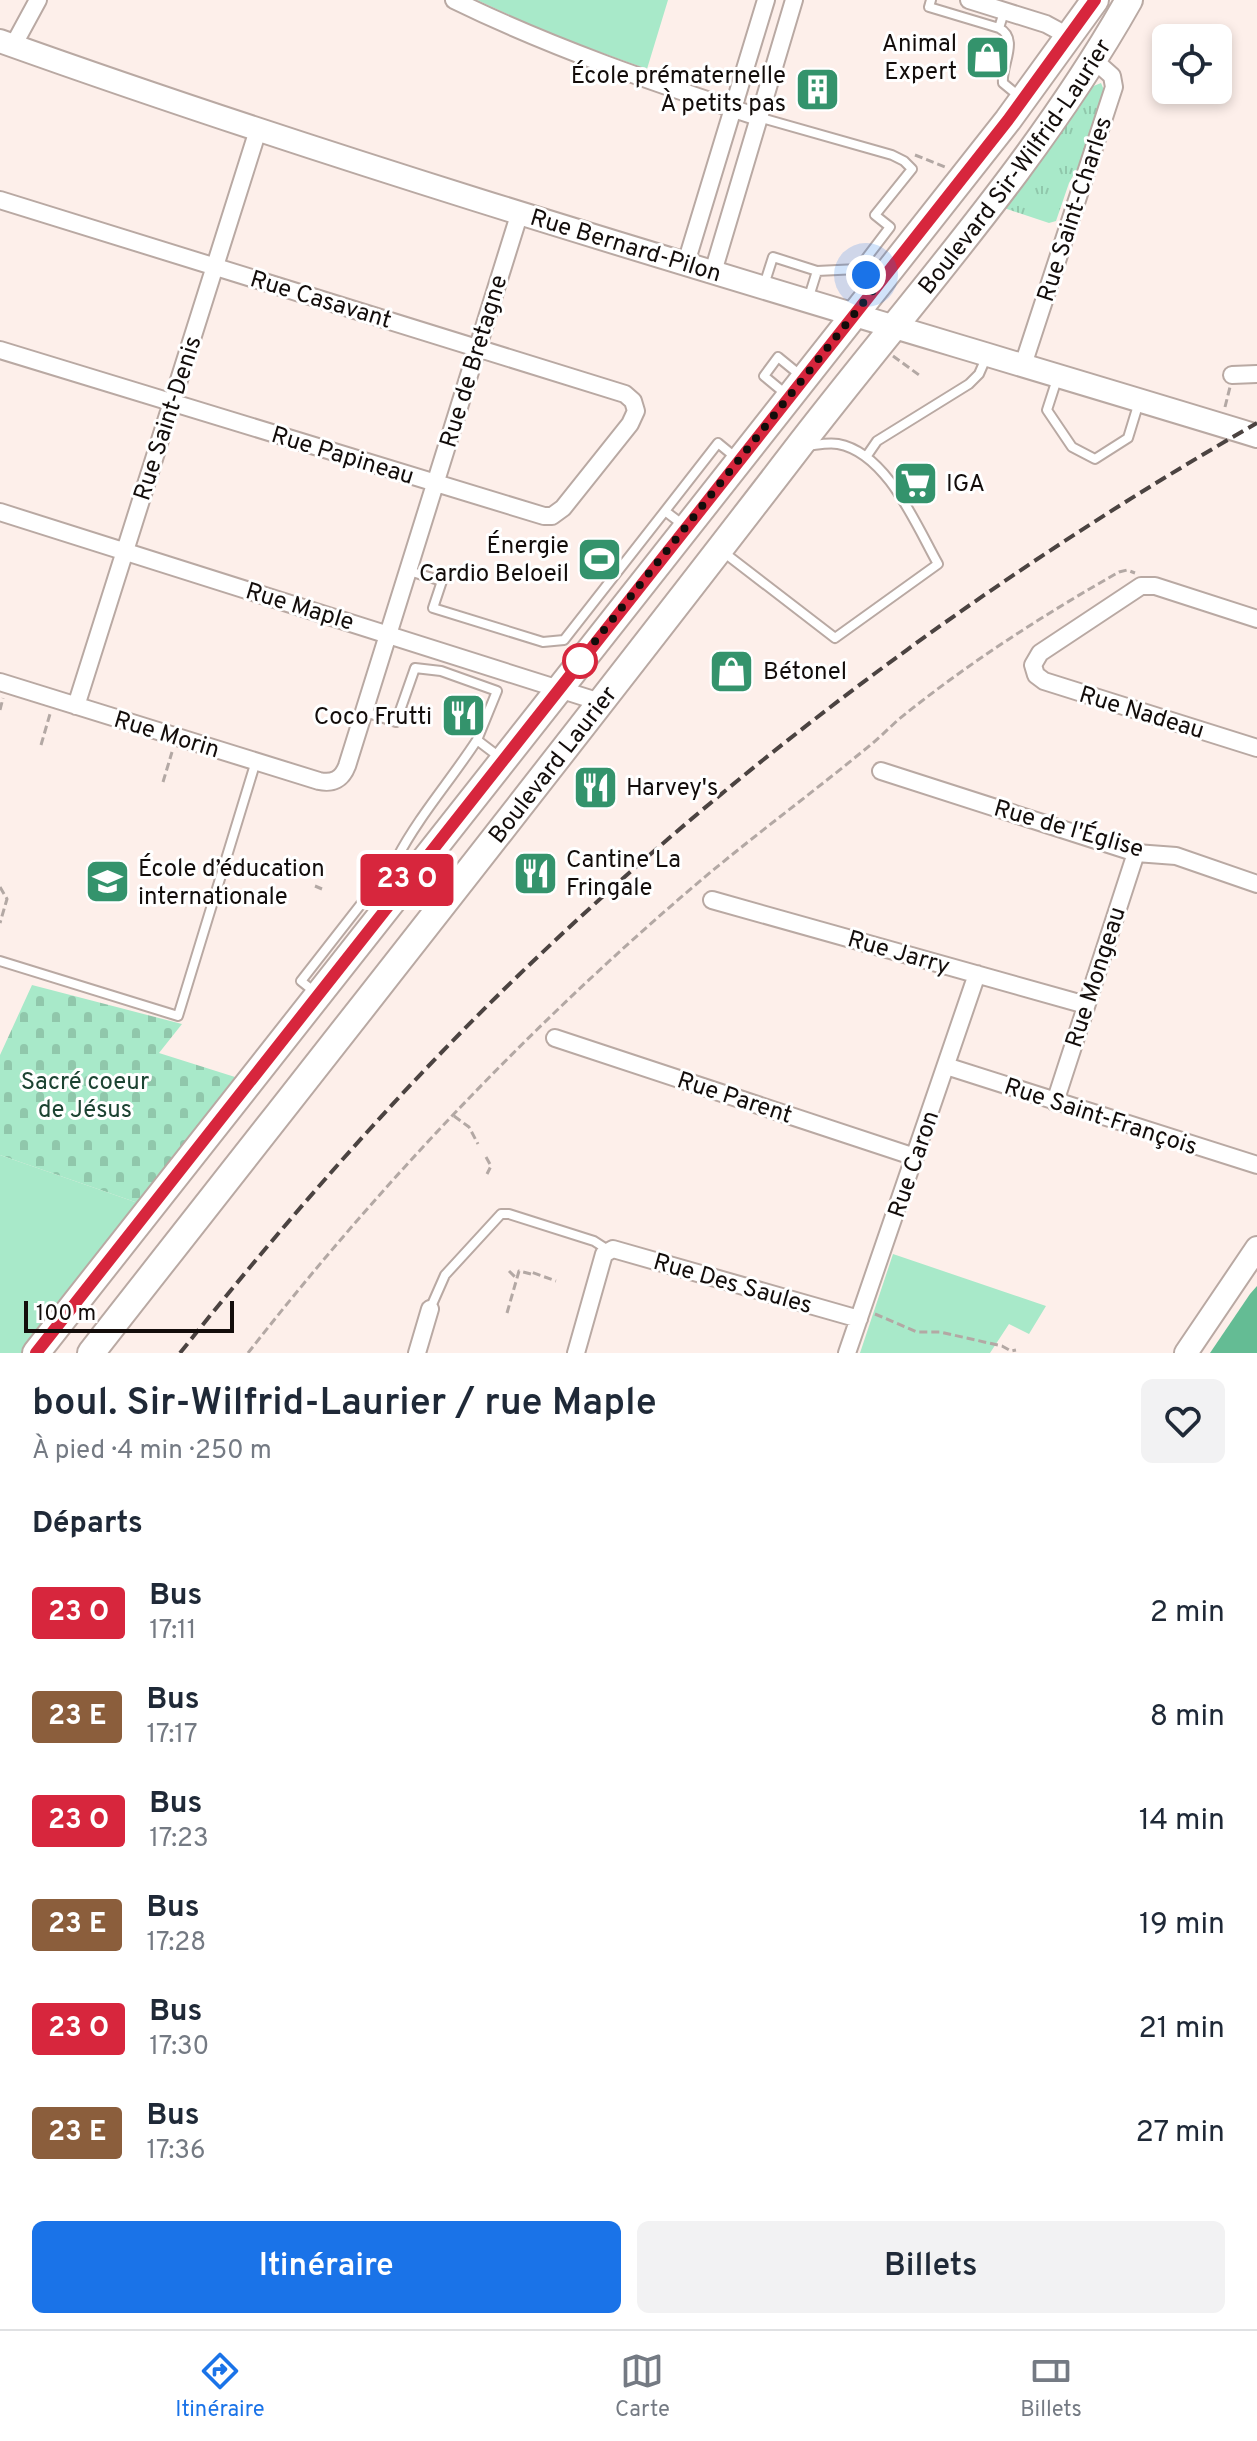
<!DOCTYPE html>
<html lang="fr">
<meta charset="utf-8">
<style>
:root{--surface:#fff;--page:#f2f2f3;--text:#1f2937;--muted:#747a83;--line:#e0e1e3;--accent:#1a73e8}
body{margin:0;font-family:Overpass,sans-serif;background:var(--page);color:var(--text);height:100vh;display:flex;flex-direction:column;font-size:30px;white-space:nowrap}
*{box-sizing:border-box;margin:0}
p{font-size:26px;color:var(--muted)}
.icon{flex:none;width:44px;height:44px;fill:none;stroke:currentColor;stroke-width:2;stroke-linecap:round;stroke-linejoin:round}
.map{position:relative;height:1353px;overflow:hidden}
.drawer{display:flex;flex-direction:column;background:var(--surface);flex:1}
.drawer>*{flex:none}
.badge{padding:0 16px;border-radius:6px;font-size:28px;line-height:52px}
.buttons{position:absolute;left:1152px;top:24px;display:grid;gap:16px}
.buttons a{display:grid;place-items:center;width:80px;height:80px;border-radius:12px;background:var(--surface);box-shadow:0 4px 12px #0003;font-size:40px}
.scale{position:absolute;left:24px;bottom:20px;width:210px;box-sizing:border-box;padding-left:8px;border:4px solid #130d0b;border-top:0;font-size:22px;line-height:28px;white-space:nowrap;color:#130d0b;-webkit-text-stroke:6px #fff;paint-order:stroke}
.you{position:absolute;width:40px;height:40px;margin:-20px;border:6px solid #fff;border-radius:50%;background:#1a73e8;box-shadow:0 0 0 12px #1a73e833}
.map>.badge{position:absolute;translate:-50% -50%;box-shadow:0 0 0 4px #fff}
h2{padding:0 32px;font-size:30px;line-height:72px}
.round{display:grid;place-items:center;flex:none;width:84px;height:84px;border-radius:12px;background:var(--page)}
.overview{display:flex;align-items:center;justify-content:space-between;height:136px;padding:0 32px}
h1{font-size:38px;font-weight:600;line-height:60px}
.primary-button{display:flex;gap:16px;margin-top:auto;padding:16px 32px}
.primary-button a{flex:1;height:92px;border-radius:12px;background:var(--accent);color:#fff;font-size:32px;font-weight:600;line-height:92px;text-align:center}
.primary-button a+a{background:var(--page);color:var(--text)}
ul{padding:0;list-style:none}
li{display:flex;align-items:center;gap:24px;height:104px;padding:0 32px}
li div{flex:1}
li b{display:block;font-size:30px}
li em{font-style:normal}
li .badge{min-width:88px;font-weight:700;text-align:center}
.dock{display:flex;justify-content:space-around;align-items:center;height:112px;border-top:2px solid var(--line);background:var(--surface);font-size:22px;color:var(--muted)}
.dock a{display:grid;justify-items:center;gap:4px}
.dock .on{color:var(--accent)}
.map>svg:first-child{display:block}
.grass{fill:url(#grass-tufts)}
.cemetery{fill:url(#cemetery-stones)}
.green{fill:#a8e9c9}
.water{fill:#64bc94}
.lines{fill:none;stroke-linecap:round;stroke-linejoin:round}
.lane-casing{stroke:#b9a9a3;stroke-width:12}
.street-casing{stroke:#b9a9a3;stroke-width:20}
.secondary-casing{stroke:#b9a9a3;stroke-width:26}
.primary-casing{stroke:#b9a9a3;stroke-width:30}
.path{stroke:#b3a8a4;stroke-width:3;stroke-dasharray:8 4;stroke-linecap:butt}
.lane{stroke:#fff;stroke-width:8}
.street{stroke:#fff;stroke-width:16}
.secondary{stroke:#fff;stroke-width:22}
.primary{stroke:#fff;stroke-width:26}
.rail{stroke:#4b4341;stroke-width:4;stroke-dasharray:12 6;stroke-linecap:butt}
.line-casing{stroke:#fff;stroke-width:18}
.line{stroke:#d7263d;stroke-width:12}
.walk{stroke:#130d0b;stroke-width:8;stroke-dasharray:0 14.4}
.stop-dot{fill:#fff;stroke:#d7263d;stroke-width:4}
.labels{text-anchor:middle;stroke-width:6;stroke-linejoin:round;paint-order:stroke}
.poi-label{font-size:24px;fill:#130d0b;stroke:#fff;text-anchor:start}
.street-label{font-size:24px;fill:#130d0b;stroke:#fff}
.park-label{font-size:24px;fill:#1c4332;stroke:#fff}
</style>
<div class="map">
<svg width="1257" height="1353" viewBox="0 0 1257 1353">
<defs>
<pattern id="grass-tufts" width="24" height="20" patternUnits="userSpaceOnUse" patternTransform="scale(2)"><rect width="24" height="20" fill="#a8e9c9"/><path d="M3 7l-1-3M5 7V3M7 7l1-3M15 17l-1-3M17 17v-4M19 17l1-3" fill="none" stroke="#90c7ab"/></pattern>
<pattern id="cemetery-stones" width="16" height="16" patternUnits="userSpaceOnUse" patternTransform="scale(2)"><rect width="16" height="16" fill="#a8e9c9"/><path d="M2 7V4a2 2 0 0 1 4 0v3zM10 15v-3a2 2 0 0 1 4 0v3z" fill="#90c7ab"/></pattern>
</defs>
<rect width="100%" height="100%" fill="#fdefea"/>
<path class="grass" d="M1101,83L1104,90L1082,160L1069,183L1056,221L1049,223L1004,208L1091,87Z"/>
<path class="cemetery" d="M32,985L182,1024L159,1053L235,1077L138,1203L0,1155V1055Z"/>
<path class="green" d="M477,0H668L647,69L550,34Z
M0,1155L138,1203L21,1353H0Z
M893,1254L1046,1306L1029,1334L1009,1324L990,1353H860Z"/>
<path class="water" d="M1257,1286V1353H1210L1250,1294Z"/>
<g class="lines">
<defs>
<path id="lane" d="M931,0L929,7L999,28L1004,12
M999,28C1020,39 1001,65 1003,83L1020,97
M758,117L892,155L904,161L912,169L875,215L890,227L858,269L817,271L808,300
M764,285L773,257L817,271
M1058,376L1047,410L1072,447L1095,459L1128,438L1139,402
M787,395L764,376L778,357L800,375
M866,457L877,441L969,384L979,374L986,358
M665,511L718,443L735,457
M722,551L835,638L938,564C916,525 887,453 838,444C828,442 817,445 807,446
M409,571L442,581L433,608L543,642L564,640L665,511L682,524
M365,712L396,722L415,668L441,671L497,691L477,740L502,759
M0,961L178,1016L256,761
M316,993L301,981L397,858C419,816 451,780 477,740
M430,1309L445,1275L501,1214H509L594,1241L608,1250"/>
<path id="street" d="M454,0C552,48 655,83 758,117
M969,0L1046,24L1070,37
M13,46L38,0
M0,200L625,394L633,401L636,411L630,424L563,508L552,516H544L0,350
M686,263L766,0
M713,272L794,0
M1023,365L1114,87L1112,76L1094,60
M1232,375L1257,374
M0,512L600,702
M1257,619L1155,586H1141L1040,653L1033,665L1036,675L1044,681L1257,748
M0,682L319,781C333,784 342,779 347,766L520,212
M76,706L258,130
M881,771L1136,853L1176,856L1257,884
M712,900L1086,1005
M555,1038L915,1157
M946,1066L1257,1165
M1055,1102L1136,853
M417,1353L430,1309
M576,1353L604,1254L613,1249L859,1319
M847,1353L977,974"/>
<path id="secondary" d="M0,41C414,189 837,308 1257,436
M1186,1353L1257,1248"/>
<g id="primary">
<path d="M36,1353L1008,120L1095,0"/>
<path id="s1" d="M91,1353C325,1054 561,756 793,454C907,305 1036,165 1129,0"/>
</g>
</defs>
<use href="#lane" class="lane-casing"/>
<use href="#street" class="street-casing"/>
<use href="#secondary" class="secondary-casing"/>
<use href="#primary" class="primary-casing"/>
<path class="path" d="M986,37L985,40L997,44
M915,155L945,167
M893,356L919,375
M1225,407L1230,387
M0,710L3,698
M41,745L50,714
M163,782L172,752
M315,886L322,889
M0,887L7,899L0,923
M454,1116L469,1127L478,1144
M486,1157L491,1166L487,1174
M509,1271L517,1279
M507,1313L519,1271L531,1274V1272L556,1281
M875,1314L917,1332H940L1002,1346L1011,1351L1016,1350
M248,1353C380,1184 530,1026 693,887C748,840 807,797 863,751C876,741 887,730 899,719C967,664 1043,615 1119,572L1127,570L1135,573"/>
<use href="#lane" class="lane"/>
<use href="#street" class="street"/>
<use href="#secondary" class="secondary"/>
<use href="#primary" class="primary"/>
<path class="rail" d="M180,1353C288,1218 401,1088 526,968C745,758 994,574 1257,423"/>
</g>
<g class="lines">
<defs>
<path id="line" d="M36,1353L1008,120L1095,0"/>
</defs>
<use href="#line" class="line-casing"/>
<use href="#line" class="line"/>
<path class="walk" d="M580,661L574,668L878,284L866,275"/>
</g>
<defs>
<symbol id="shop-square" viewBox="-11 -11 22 22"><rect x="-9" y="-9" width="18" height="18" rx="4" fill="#34936c" stroke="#fff"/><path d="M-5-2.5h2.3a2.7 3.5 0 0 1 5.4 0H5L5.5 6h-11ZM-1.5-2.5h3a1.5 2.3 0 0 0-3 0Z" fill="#fff"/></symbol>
<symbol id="building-square" viewBox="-11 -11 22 22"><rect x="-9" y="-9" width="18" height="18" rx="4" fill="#34936c" stroke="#fff"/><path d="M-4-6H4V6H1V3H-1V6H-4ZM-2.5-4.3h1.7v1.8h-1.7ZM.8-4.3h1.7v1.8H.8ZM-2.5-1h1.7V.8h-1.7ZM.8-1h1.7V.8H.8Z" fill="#fff"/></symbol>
<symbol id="supermarket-square" viewBox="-11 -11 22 22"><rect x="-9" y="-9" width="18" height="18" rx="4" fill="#34936c" stroke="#fff"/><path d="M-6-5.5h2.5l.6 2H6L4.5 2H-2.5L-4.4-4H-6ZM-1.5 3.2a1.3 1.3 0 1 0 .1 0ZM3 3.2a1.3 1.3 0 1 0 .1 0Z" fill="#fff"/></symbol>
<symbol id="stadium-square" viewBox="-11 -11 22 22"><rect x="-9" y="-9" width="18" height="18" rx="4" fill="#34936c" stroke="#fff"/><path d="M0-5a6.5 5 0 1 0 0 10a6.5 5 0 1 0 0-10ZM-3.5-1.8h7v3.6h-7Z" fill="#fff"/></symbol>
<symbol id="restaurant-square" viewBox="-11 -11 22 22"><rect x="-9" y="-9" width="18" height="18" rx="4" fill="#34936c" stroke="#fff"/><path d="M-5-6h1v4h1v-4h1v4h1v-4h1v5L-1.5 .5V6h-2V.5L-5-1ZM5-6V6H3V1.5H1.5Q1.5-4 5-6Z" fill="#fff"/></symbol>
<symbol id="school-square" viewBox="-11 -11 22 22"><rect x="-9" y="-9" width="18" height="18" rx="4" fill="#34936c" stroke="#fff"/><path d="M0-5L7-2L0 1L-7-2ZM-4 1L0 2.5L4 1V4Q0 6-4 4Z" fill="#fff"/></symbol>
</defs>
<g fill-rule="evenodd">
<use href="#shop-square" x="962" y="32" width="51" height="51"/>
<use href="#building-square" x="792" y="64" width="51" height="51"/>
<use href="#supermarket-square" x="890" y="458" width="51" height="51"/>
<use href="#stadium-square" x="574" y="534" width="51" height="51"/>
<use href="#shop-square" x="706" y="646" width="51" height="51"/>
<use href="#restaurant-square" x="438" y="690" width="51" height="51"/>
<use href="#restaurant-square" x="570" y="762" width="51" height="51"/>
<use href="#restaurant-square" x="510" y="848" width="51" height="51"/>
<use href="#school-square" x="82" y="856" width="51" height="51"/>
</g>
<circle class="stop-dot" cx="580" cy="661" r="16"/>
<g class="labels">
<g class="poi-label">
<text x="957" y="51" text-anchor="end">Animal<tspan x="957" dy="28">Expert</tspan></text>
<text x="786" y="83" text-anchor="end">École prématernelle<tspan x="786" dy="28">À petits pas</tspan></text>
<text x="946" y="491">IGA</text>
<text x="569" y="553" text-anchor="end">Énergie<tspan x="569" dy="28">Cardio Beloeil</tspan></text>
<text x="763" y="679">Bétonel</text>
<text x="432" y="724" text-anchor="end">Coco Frutti</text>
<text x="626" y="795">Harvey's</text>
<text x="566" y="867">Cantine La<tspan x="566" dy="28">Fringale</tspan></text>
<text x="138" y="876">École d’éducation<tspan x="138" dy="28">internationale</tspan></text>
</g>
<g class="street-label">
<text dy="8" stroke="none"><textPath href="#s1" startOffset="1504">Boulevard Sir-Wilfrid-Laurier</textPath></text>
<text transform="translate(1074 209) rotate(-72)" y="8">Rue Saint-Charles</text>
<text transform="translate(626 245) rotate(17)" y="8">Rue Bernard-Pilon</text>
<text transform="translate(321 299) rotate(17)" y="8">Rue Casavant</text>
<text transform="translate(473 361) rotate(-73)" y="8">Rue de Bretagne</text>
<text transform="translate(167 418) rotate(-72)" y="8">Rue Saint-Denis</text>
<text transform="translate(343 455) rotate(17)" y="8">Rue Papineau</text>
<text transform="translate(300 606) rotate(17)" y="8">Rue Maple</text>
<text transform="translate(1142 712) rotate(17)" y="8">Rue Nadeau</text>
<text transform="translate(167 734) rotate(17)" y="8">Rue Morin</text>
<text dy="8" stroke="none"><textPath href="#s1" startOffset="748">Boulevard Laurier</textPath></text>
<text transform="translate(1069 828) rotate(16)" y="8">Rue de l'Église</text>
<text transform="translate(899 952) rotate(16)" y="8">Rue Jarry</text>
<text transform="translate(1095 977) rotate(-72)" y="8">Rue Mongeau</text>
<text transform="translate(735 1097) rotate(18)" y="8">Rue Parent</text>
<text transform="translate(1101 1116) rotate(18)" y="8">Rue Saint-François</text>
<text transform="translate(913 1164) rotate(-71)" y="8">Rue Caron</text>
<text transform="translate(733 1283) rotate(16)" y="8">Rue Des Saules</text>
</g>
<g class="park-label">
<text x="85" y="1089">Sacré coeur<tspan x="85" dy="28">de Jésus</tspan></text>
</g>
</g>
</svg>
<div class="buttons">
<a><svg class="icon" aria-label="locate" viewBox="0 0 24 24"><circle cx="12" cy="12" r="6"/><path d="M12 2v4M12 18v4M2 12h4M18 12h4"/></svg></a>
</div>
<div class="scale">100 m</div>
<div class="you" style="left:866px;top:275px"></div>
<b class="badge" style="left:407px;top:880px;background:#d7263d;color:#fff">23 O</b>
</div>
<section class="drawer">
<div class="overview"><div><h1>boul. Sir-Wilfrid-Laurier / rue Maple</h1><p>À pied · 4 min · 250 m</p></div><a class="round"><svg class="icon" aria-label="heart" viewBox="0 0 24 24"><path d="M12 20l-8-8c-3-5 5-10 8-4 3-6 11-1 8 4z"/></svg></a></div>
<h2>Départs</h2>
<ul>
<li><span class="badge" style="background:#d7263d;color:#fff">23 O</span><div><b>Bus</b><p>17:11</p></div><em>2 min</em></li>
<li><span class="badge" style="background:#8b5e3c;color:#fff">23 E</span><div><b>Bus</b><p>17:17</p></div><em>8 min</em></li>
<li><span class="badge" style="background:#d7263d;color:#fff">23 O</span><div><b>Bus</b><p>17:23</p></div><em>14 min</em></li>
<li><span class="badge" style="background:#8b5e3c;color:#fff">23 E</span><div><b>Bus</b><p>17:28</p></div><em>19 min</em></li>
<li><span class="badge" style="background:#d7263d;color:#fff">23 O</span><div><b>Bus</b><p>17:30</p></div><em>21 min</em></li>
<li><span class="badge" style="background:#8b5e3c;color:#fff">23 E</span><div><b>Bus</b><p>17:36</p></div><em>27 min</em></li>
</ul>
<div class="primary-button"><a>Itinéraire</a><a>Billets</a></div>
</section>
<nav class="dock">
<a class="on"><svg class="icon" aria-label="directions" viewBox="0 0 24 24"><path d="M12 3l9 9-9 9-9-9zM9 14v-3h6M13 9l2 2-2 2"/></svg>Itinéraire</a>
<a><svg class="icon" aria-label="map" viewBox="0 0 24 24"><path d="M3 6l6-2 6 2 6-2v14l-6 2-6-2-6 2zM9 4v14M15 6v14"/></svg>Carte</a>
<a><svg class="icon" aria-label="tickets" viewBox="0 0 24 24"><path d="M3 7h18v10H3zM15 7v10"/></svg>Billets</a>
</nav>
